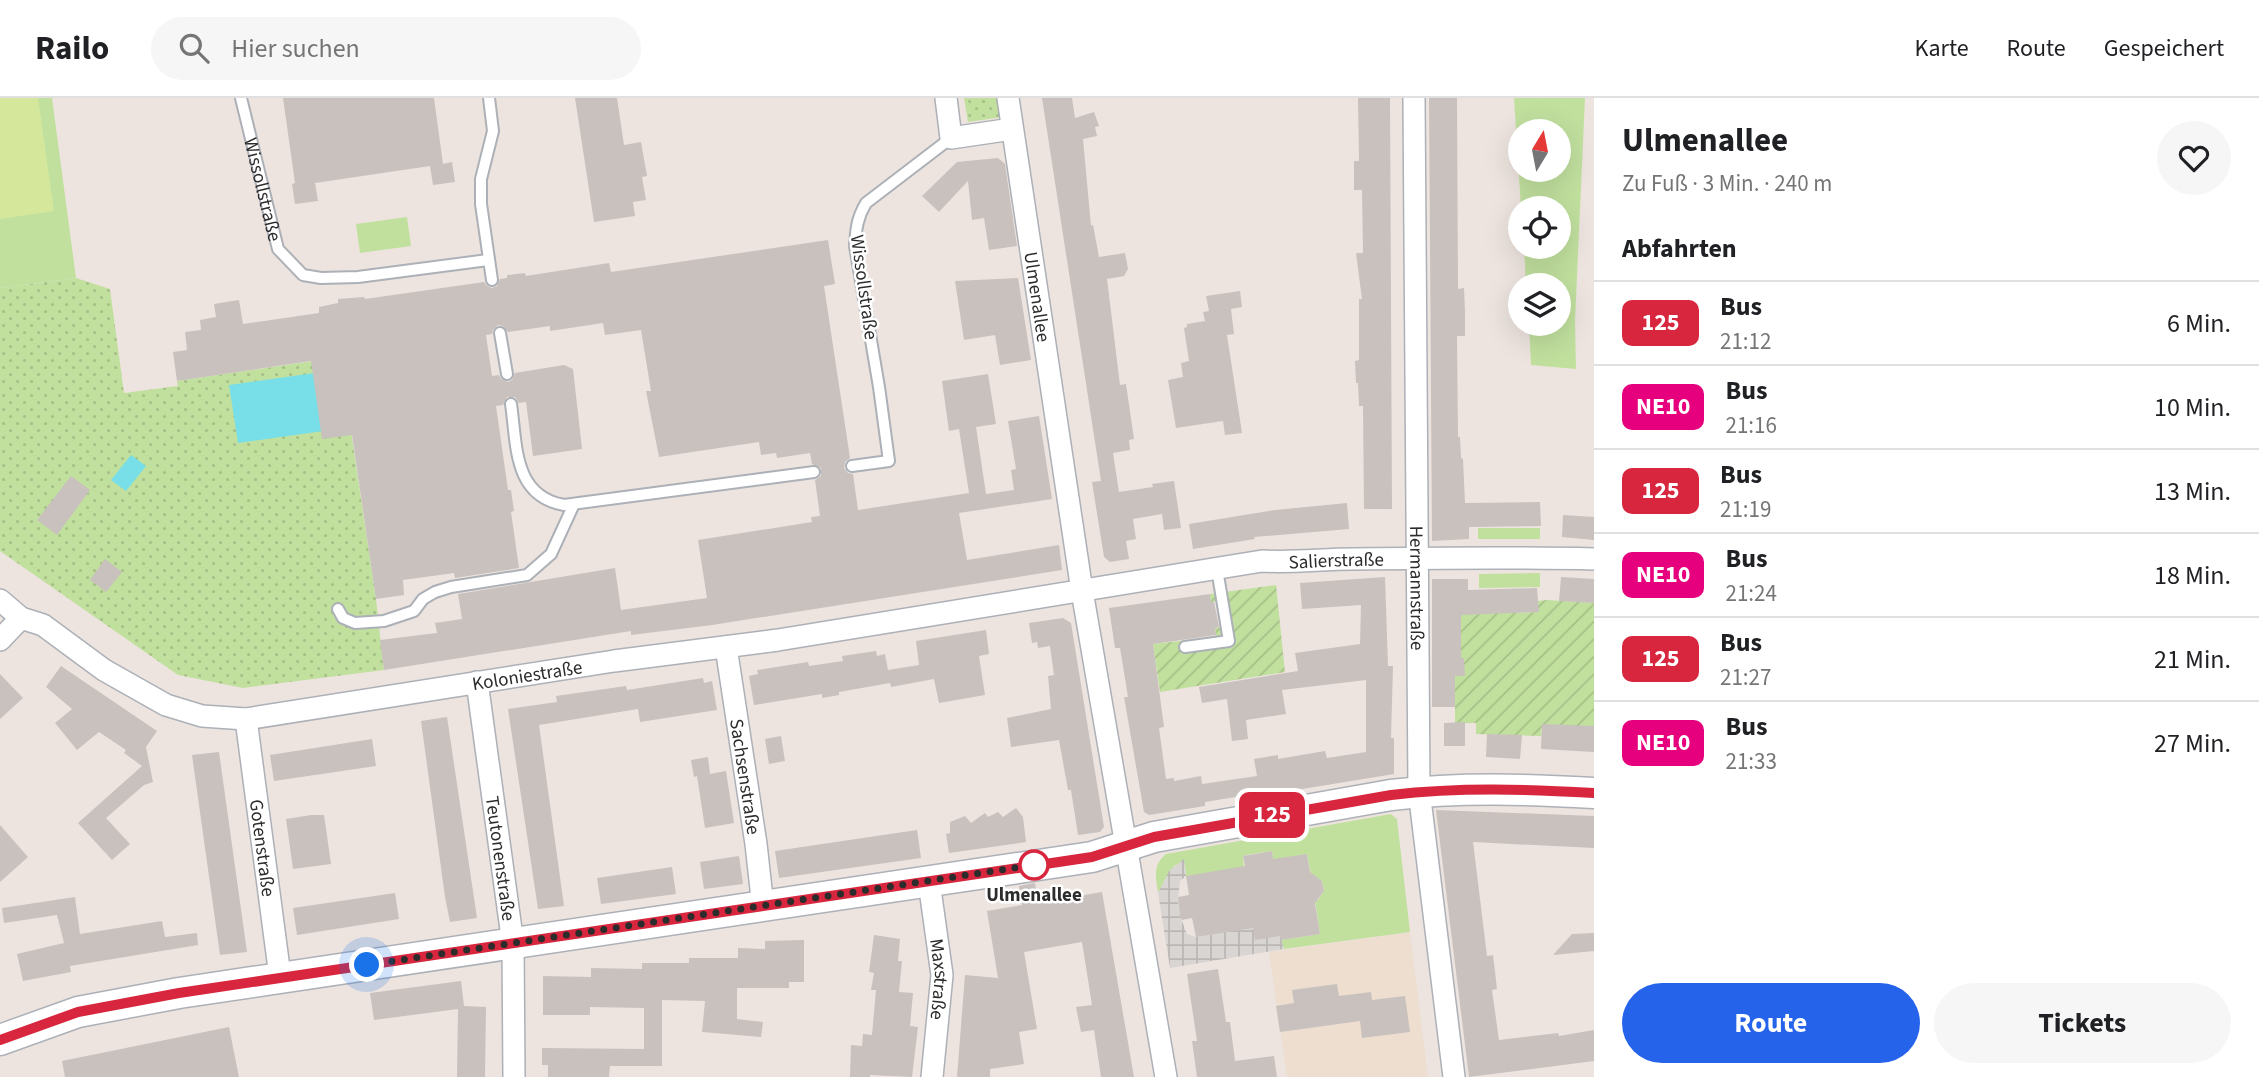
<!DOCTYPE html>
<html lang="de">
<meta charset="utf-8">
<style>
:root{--surface:#fff;--page:#f6f6f6;--text:#202124;--muted:#757577;--line:#e0e0e0;--accent:#2563eb}
body{margin:0;font-family:"Source Sans 3",sans-serif;background:var(--page);color:var(--text);height:100vh;display:flex;flex-direction:column;font-size:26px;white-space:nowrap}
*{box-sizing:border-box;margin:0}
p{font-size:23px;color:var(--muted)}
.icon{flex:none;width:38px;height:38px;fill:none;stroke:currentColor;stroke-width:2;stroke-linecap:round;stroke-linejoin:round}
.map{position:relative;flex:1;overflow:hidden}
.sheet{display:flex;flex-direction:column;background:var(--surface);width:665px}
.sheet>*{flex:none}
.badge{padding:0 14px;border-radius:10px;font-size:24px;line-height:46px}
.needle{width:46px;rotate:10deg}
.buttons{position:absolute;left:1508px;top:21px;display:grid;gap:14px}
.buttons a{display:grid;place-items:center;width:63px;height:63px;border-radius:50%;background:var(--surface);box-shadow:0 7px 28px #0002;font-size:35px}
.you{position:absolute;width:35px;height:35px;margin:-18px;border:5px solid #fff;border-radius:50%;background:#1a73e8;box-shadow:0 0 0 10px #1a73e833}
.map>.badge{position:absolute;translate:-50% -50%;box-shadow:0 0 0 4px #fff}
h2{padding:0 28px;font-size:26px;line-height:63px}
.round{display:grid;place-items:center;flex:none;width:74px;height:74px;border-radius:37px;background:var(--page)}
.summary{display:flex;align-items:center;justify-content:space-between;height:119px;padding:0 28px}
h1{font-size:33px;font-weight:700;line-height:52px}
.action{display:flex;gap:14px;margin-top:auto;padding:14px 28px}
.action a{flex:1;height:80px;border-radius:42px;background:var(--accent);color:#fff;font-size:28px;font-weight:700;line-height:80px;text-align:center}
.action a+a{background:var(--page);color:var(--text)}
ul{padding:0;list-style:none}
li{display:flex;align-items:center;gap:21px;height:84px;padding:0 28px;border-top:2px solid var(--line)}
li div{flex:1}
li b{display:block;font-size:26px}
li em{font-style:normal}
li .badge{min-width:77px;font-weight:700;text-align:center}
header{display:flex;align-items:center;gap:42px;box-sizing:border-box;height:98px;padding:0 35px;background:var(--surface);border-bottom:2px solid var(--line)}
header strong{font-size:33px}
nav{display:flex;gap:38px;margin-inline-start:auto;font-size:24px}
.search{width:490px;height:63px;background:var(--page);display:flex;align-items:center;gap:18px;box-sizing:border-box;padding:0 24px;border-radius:38px;color:var(--muted);font-size:26px}
main{display:flex;flex:1;min-height:0}
.map>svg:first-child{display:block}
.education{fill:#eddecf}
.grass{fill:#c1e09e;fill-rule:evenodd}
.park{fill:url(#park-dots)}
.garden{fill:url(#garden-furrows)}
.pitch{fill:#d4e79b}
.plaza{fill:url(#plaza-grid)}
.water{fill:#78dfe9}
.building{fill:#c8c1be}
.lines{fill:none;stroke-linecap:round;stroke-linejoin:round}
.lane-casing{stroke:#acb0b7;stroke-width:14}
.street-casing{stroke:#acb0b7;stroke-width:24}
.secondary-casing{stroke:#acb0b7;stroke-width:33}
.lane{stroke:#fff;stroke-width:10}
.street{stroke:#fff;stroke-width:21}
.secondary{stroke:#fff;stroke-width:30}
.line-casing{stroke:#fff;stroke-width:16}
.line{stroke:#d7263d;stroke-width:10}
.walk{stroke:#2c2c2c;stroke-width:7;stroke-dasharray:0 12.6}
.stop-dot{fill:#fff;stroke:#d7263d;stroke-width:3.5}
.labels{text-anchor:middle;stroke-width:5;stroke-linejoin:round;paint-order:stroke}
.street-label{font-size:19px;fill:#2c2c2c;stroke:#fff}
.stop-label{font-size:19px;font-weight:bold;fill:#2c2c2c;stroke:#fff}
</style>
<header>
<strong>Railo</strong>
<div class="search"><svg class="icon" aria-label="search" viewBox="0 0 24 24"><circle cx="10" cy="10" r="6"/><path d="M15 15l6 6"/></svg>Hier suchen</div>
<nav><a>Karte</a><a>Route</a><a>Gespeichert</a></nav>
</header>
<main>
<div class="map">
<svg width="1594" height="979" viewBox="0 0 1594 979">
<defs>
<pattern id="park-dots" width="8" height="8" patternUnits="userSpaceOnUse" patternTransform="scale(1.75)"><rect width="8" height="8" fill="#c1e09e"/><path d="M2 2h.1M6 6h.1" fill="none" stroke="#a6c088" stroke-width="1.8" stroke-linecap="round"/></pattern>
<pattern id="garden-furrows" width="10" height="10" patternUnits="userSpaceOnUse" patternTransform="scale(1.75)"><rect width="10" height="10" fill="#c1e09e"/><path d="M-1 1l2-2M0 10L10 0M9 11l2-2" fill="none" stroke="#a6c088"/></pattern>
<pattern id="plaza-grid" width="8" height="8" patternUnits="userSpaceOnUse" patternTransform="scale(1.75)"><rect width="8" height="8" fill="#d9d5d2"/><path d="M0 4h8M4 0v8" fill="none" stroke="#bab7b4"/></pattern>
</defs>
<rect width="100%" height="100%" fill="#ede4df"/>
<path class="education" d="M1410,834L1428,979H1287L1269,854Z"/>
<path class="grass" d="M0,0H52L76,180L0,190Z
M1514,0H1585L1575,223L1576,271L1531,267L1529,226H1559V187H1526L1524,149H1559V110H1521ZM1521,33H1559V72H1521Z
M407,119L411,148L360,155L356,126Z
M1478,430H1540V441H1478Z
M1540,475V489L1479,490V476Z
M1391,716L1397,721L1410,834L1284,851L1281,842L1320,836L1315,802H1318L1324,793L1322,783L1311,777L1307,756L1273,763L1272,753L1246,757L1243,758L1244,771L1186,778L1185,767H1175L1158,795C1156,778 1152,768 1166,756Z"/>
<path class="park" d="M964,0H999L1002,19L968,24Z
M76,180L110,191L124,295L178,288L177,283L340,259L376,501L384,572L243,590L178,577L0,453V190Z"/>
<path class="garden" d="M1276,487L1285,574L1160,594L1153,546L1216,539L1215,530L1223,529L1218,503L1211,504L1210,496Z
M1547,502L1594,505V634L1542,626L1541,638L1476,636V625H1455V586L1451,585L1464,560H1461V544H1457L1456,520L1468,512L1514,504L1515,515L1538,514V503Z"/>
<path class="pitch" d="M0,0H38L54,113L0,121Z"/>
<path class="plaza" d="M1184,761L1186,778L1180,783L1178,803L1180,818L1187,836L1196,839L1252,829V831L1280,837L1284,851L1170,870L1158,795L1169,773Z"/>
<path class="water" d="M329,273L338,331L238,345L229,287Z
M131,357L146,368L126,393L111,382Z"/>
<path class="building" d="M283,0H434L443,66L452,64L455,84L433,87L430,68L315,85L318,103L295,106L292,86L295,85Z
M575,0H617L624,47L641,44L647,78L642,79L646,102L633,104L635,118L594,124Z
M1042,0H1072L1075,20L1094,14L1099,28L1095,29L1097,38L1083,41L1091,128L1093,127L1099,159L1125,155L1128,171L1124,178L1107,181L1120,287L1126,286L1134,341L1129,342L1130,352L1113,355L1119,394L1153,389L1152,386L1174,383L1181,430L1164,432L1162,416L1133,421L1136,441L1126,443L1129,461L1110,464L1104,459L1092,384L1101,383Z
M1358,0H1390L1392,411H1364L1363,308H1359L1358,285H1356L1355,263L1359,262V201H1362L1356,155H1363L1362,92H1354V63H1359Z
M1429,0H1457L1458,191L1464,190L1465,214V238H1457L1458,339H1460L1461,360L1463,361L1465,405L1540,404L1541,428L1469,429V441L1432,443Z
M998,60L1005,66L1017,148L989,152L984,120L972,122L968,83L939,114L922,98L957,64Z
M828,142L835,186L824,188L850,360L845,364L844,370L848,375L853,376L858,412L969,395L959,331L949,333L942,283L988,276L996,326L976,329L986,396L1014,392L1011,372L1016,371L1008,323L1039,318L1052,401L959,415L967,462L1059,447L1062,472L712,527L631,537V533L384,572L380,542L437,535L435,525L462,521L458,496L615,470L621,512L707,500L698,442L812,424L811,419L820,418L815,382L821,378V370L812,366L810,355L777,360L776,355L761,357L759,344L659,359L646,293H651L641,232L605,237L603,225L550,233V228L508,234L503,228L498,227L493,232L492,236L486,237L492,278L499,277L501,281L508,284L512,282L515,275L564,267L573,271L582,351L533,358L526,304L519,305L515,299H507L503,307L496,308L508,392H511L514,413L511,414L519,470L455,480L454,475L403,482L404,497L376,501L352,337L322,341L311,263L177,283L173,254L187,252L185,234L201,232L200,222L216,219L214,206L239,202L243,226L319,215V209L338,205V201L364,199L365,201L484,184L486,187L492,190L497,188L500,181L507,180V177L525,175L526,178L609,165L611,174Z
M1018,180L1031,262L1000,267L995,237L964,242L955,183Z
M1240,193L1242,209L1231,211L1234,236L1227,237L1242,335L1225,337L1223,323L1176,330L1168,282L1183,279L1181,265L1189,263L1184,230L1187,229V226L1205,223L1203,214L1209,213L1206,198Z
M71,378L90,392L57,437L37,422Z
M1347,405L1349,431L1254,439L1255,441L1193,451L1189,426L1275,412Z
M1563,417L1594,419V442L1562,439Z
M105,461L122,474L106,494L90,482Z
M1385,479L1388,568H1393L1391,640H1394V676L1260,698V695L1205,704V708L1149,717L1144,714L1124,599H1128L1120,550H1115L1109,510L1210,496L1211,504H1214L1219,529L1215,530L1216,537L1153,546L1164,629L1159,630L1166,681L1174,680V683L1201,678L1202,686L1257,678L1254,661L1278,657V661L1325,653L1327,660L1366,654V582L1282,592L1286,616L1246,622L1248,641L1232,643L1227,601L1202,605L1199,589L1298,573L1295,555L1360,546L1361,507L1302,511L1300,485Z
M1561,479L1594,481V505L1559,503Z
M1432,481H1468V492L1537,490L1539,514L1461,517V560H1464L1465,578H1455V609H1432Z
M1063,520L1071,525L1104,729L1100,734L1078,737L1071,692H1068L1059,642L1011,649L1007,620L1051,611L1048,578L1054,577L1050,548L1038,550L1037,544L1032,545L1029,525Z
M986,532L989,556L979,558L985,597L939,605L934,581L891,589L890,585L839,594V597L822,600V596L754,607L749,578L758,576L757,572L808,564L809,568L843,563L842,558L876,553L877,558L885,556L888,572L919,567L916,543Z
M61,568L157,633L146,649L153,684L144,687L106,720L130,746L112,762L78,725L142,668L124,655L126,652L99,634L77,652L55,625L72,611L46,589Z
M0,576L23,600L0,621Z
M703,580L704,585L712,583L717,612L640,624L638,611L539,627L564,808L538,811L508,611L557,604L556,598L626,588L627,592Z
M447,619L477,820L450,824L445,799L421,623Z
M1465,624V648H1444V625Z
M1542,626L1594,628V654L1541,651Z
M1487,636L1522,637L1520,661L1486,659Z
M781,638L785,663L769,666L765,641Z
M372,641L376,668L274,683L270,657Z
M219,654L247,854L220,857L192,657Z
M708,659L710,676L726,673L734,725L705,730L697,678L694,679L691,662Z
M1016,710L1023,719L1026,744L949,755L946,736L950,735V724L965,718L971,725L985,715L988,719L998,714L1003,719Z
M1436,712L1594,718V750L1473,744L1487,858L1493,857L1497,891L1492,892L1499,942L1558,935L1559,938L1594,932V963L1469,979Z
M311,717H324L331,766L293,771L286,721Z
M0,727L28,759L0,784Z
M917,732L921,760L779,780L775,753Z
M1272,753L1273,761L1307,756L1310,774L1322,783L1324,793L1315,805L1320,836L1281,842L1280,838L1255,842L1253,830L1196,839L1192,820L1182,822L1180,819L1178,799L1189,797L1186,778L1245,768L1243,758Z
M739,758L743,786L704,791L700,764Z
M672,769L676,796L601,806L597,780Z
M1035,785L1038,805L1102,794L1134,979H1101L1094,932L1081,934L1076,909L1092,907L1082,844L1024,854L1037,931L1019,934L1024,966L990,971V979H957L965,877L998,880L987,813L1022,807L1019,788Z
M395,795L399,821L297,837L293,810Z
M75,799L80,836L162,823L165,839L197,835L198,847L70,868L71,874L23,883L17,856L64,845L57,817L4,825L2,810Z
M1594,835V853L1553,857L1572,836Z
M874,837L900,841L898,863H902L899,894L913,895L910,928L918,929L912,979L870,977V979H850L851,947L862,948L863,936L872,937L876,892H871L874,875L869,874Z
M804,842V884H789V890H737V921L763,924L761,939L702,934L705,903L662,902V968H610L609,979H548V967H542V950L644,951V910L590,909V917H543V878L591,879V870L642,871V865H689V860H738V850L765,851V843Z
M1218,871L1226,924H1230L1235,963L1274,958L1277,979H1197L1192,943H1197L1187,876Z
M461,883L464,908L486,909L485,979H457L458,911L374,922L370,895Z
M1337,886L1339,898L1371,894L1372,902L1405,898L1410,934L1362,940L1360,923L1280,934L1276,908L1294,905L1292,892Z
M229,929L239,979H65L62,963Z"/>
<g class="lines">
<defs>
<g id="lane">
<path id="s1" d="M241,0L278,151L303,177L321,180L358,179L488,162"/>
<path d="M489,0L493,33L481,81V106L492,182"/>
<path d="M500,235L507,276"/>
<path d="M511,306C517,347 513,398 564,407L814,374"/>
<path d="M852,368L889,363L879,289L855,148C856,131 857,120 866,105L951,40"/>
<path d="M338,511L343,520L355,525L384,523L414,513L423,501L435,494L451,489L527,477L551,456L574,406"/>
<path d="M1185,549L1229,543L1217,471"/>
</g>
<g id="street">
<path d="M946,0L951,40L1012,31"/>
<path id="s2" d="M1008,0L1082,493L1166,979"/>
<path id="s3" d="M1414,0L1419,693L1454,979"/>
<path id="s4" d="M0,502L21,520L43,527L104,572L166,607L202,618L246,621L614,563L778,542L1262,463C1293,465 1322,461 1353,461C1433,460 1514,459 1594,461"/>
<path d="M0,542L21,520"/>
<path id="s5" d="M726,549L756,746L763,809"/>
<path id="s6" d="M477,584L513,846L514,979"/>
<path id="s7" d="M246,621L280,878"/>
<path id="s8" d="M929,784L942,877L932,979"/>
</g>
<path id="secondary" d="M0,942L78,914L179,895L1092,759L1154,739L1391,697C1459,689 1526,691 1594,695"/>
</defs>
<use href="#lane" class="lane-casing"/>
<use href="#street" class="street-casing"/>
<use href="#secondary" class="secondary-casing"/>
<use href="#lane" class="lane"/>
<use href="#street" class="street"/>
<use href="#secondary" class="secondary"/>
</g>
<g class="lines">
<defs>
<path id="line" d="M0,942L78,914L179,895L1092,759L1154,739L1391,697C1459,689 1526,691 1594,695"/>
</defs>
<use href="#line" class="line-casing"/>
<use href="#line" class="line"/>
<path class="walk" d="M367,867L1034,767"/>
</g>
<circle class="stop-dot" cx="1034" cy="767" r="14"/>
<g class="labels">
<g class="street-label">
<text dy="7" stroke="none"><textPath href="#s1" startOffset="94">Wissollstraße</textPath></text>
<text transform="translate(865 189) rotate(82)" y="7">Wissollstraße</text>
<text dy="7" stroke="none"><textPath href="#s2" startOffset="201">Ulmenallee</textPath></text>
<text dy="7" stroke="none"><textPath href="#s4" startOffset="1382">Salierstraße</textPath></text>
<text dy="7" stroke="none"><textPath href="#s3" startOffset="490">Hermannstraße</textPath></text>
<text dy="7" stroke="none"><textPath href="#s4" startOffset="564">Koloniestraße</textPath></text>
<text dy="7" stroke="none"><textPath href="#s5" startOffset="131">Sachsenstraße</textPath></text>
<text dy="7" stroke="none"><textPath href="#s7" startOffset="130">Gotenstraße</textPath></text>
<text dy="7" stroke="none"><textPath href="#s6" startOffset="178">Teutonenstraße</textPath></text>
<text dy="7" stroke="none"><textPath href="#s8" startOffset="98">Maxstraße</textPath></text>
</g>
<g class="stop-label">
<text x="1034" y="803">Ulmenallee</text>
</g>
</g>
</svg>
<div class="buttons">
<a><svg class="needle" viewBox="-14 -14 28 28"><path d="M0-13l5 13h-10z" fill="#e53935"/><path d="M0 13l5-13h-10z" fill="#757577"/></svg></a>
<a><svg class="icon" aria-label="locate" viewBox="0 0 24 24"><circle cx="12" cy="12" r="6"/><path d="M12 2v4M12 18v4M2 12h4M18 12h4"/></svg></a>
<a><svg class="icon" aria-label="layers" viewBox="0 0 24 24"><path d="M12 4l9 5-9 5-9-5zM3 14l9 5 9-5"/></svg></a>
</div>
<div class="you" style="left:367px;top:867px"></div>
<b class="badge" style="left:1272px;top:717px;background:#d7263d;color:#fff">125</b>
</div>
<section class="sheet">
<div class="summary"><div><h1>Ulmenallee</h1><p>Zu Fuß · 3 Min. · 240 m</p></div><a class="round"><svg class="icon" aria-label="heart" viewBox="0 0 24 24"><path d="M12 20l-8-8c-3-5 5-10 8-4 3-6 11-1 8 4z"/></svg></a></div>
<h2>Abfahrten</h2>
<ul>
<li><span class="badge" style="background:#d7263d;color:#fff">125</span><div><b>Bus</b><p>21:12</p></div><em>6 Min.</em></li>
<li><span class="badge" style="background:#e6007e;color:#fff">NE10</span><div><b>Bus</b><p>21:16</p></div><em>10 Min.</em></li>
<li><span class="badge" style="background:#d7263d;color:#fff">125</span><div><b>Bus</b><p>21:19</p></div><em>13 Min.</em></li>
<li><span class="badge" style="background:#e6007e;color:#fff">NE10</span><div><b>Bus</b><p>21:24</p></div><em>18 Min.</em></li>
<li><span class="badge" style="background:#d7263d;color:#fff">125</span><div><b>Bus</b><p>21:27</p></div><em>21 Min.</em></li>
<li><span class="badge" style="background:#e6007e;color:#fff">NE10</span><div><b>Bus</b><p>21:33</p></div><em>27 Min.</em></li>
</ul>
<div class="action"><a>Route</a><a>Tickets</a></div>
</section>
</main>
